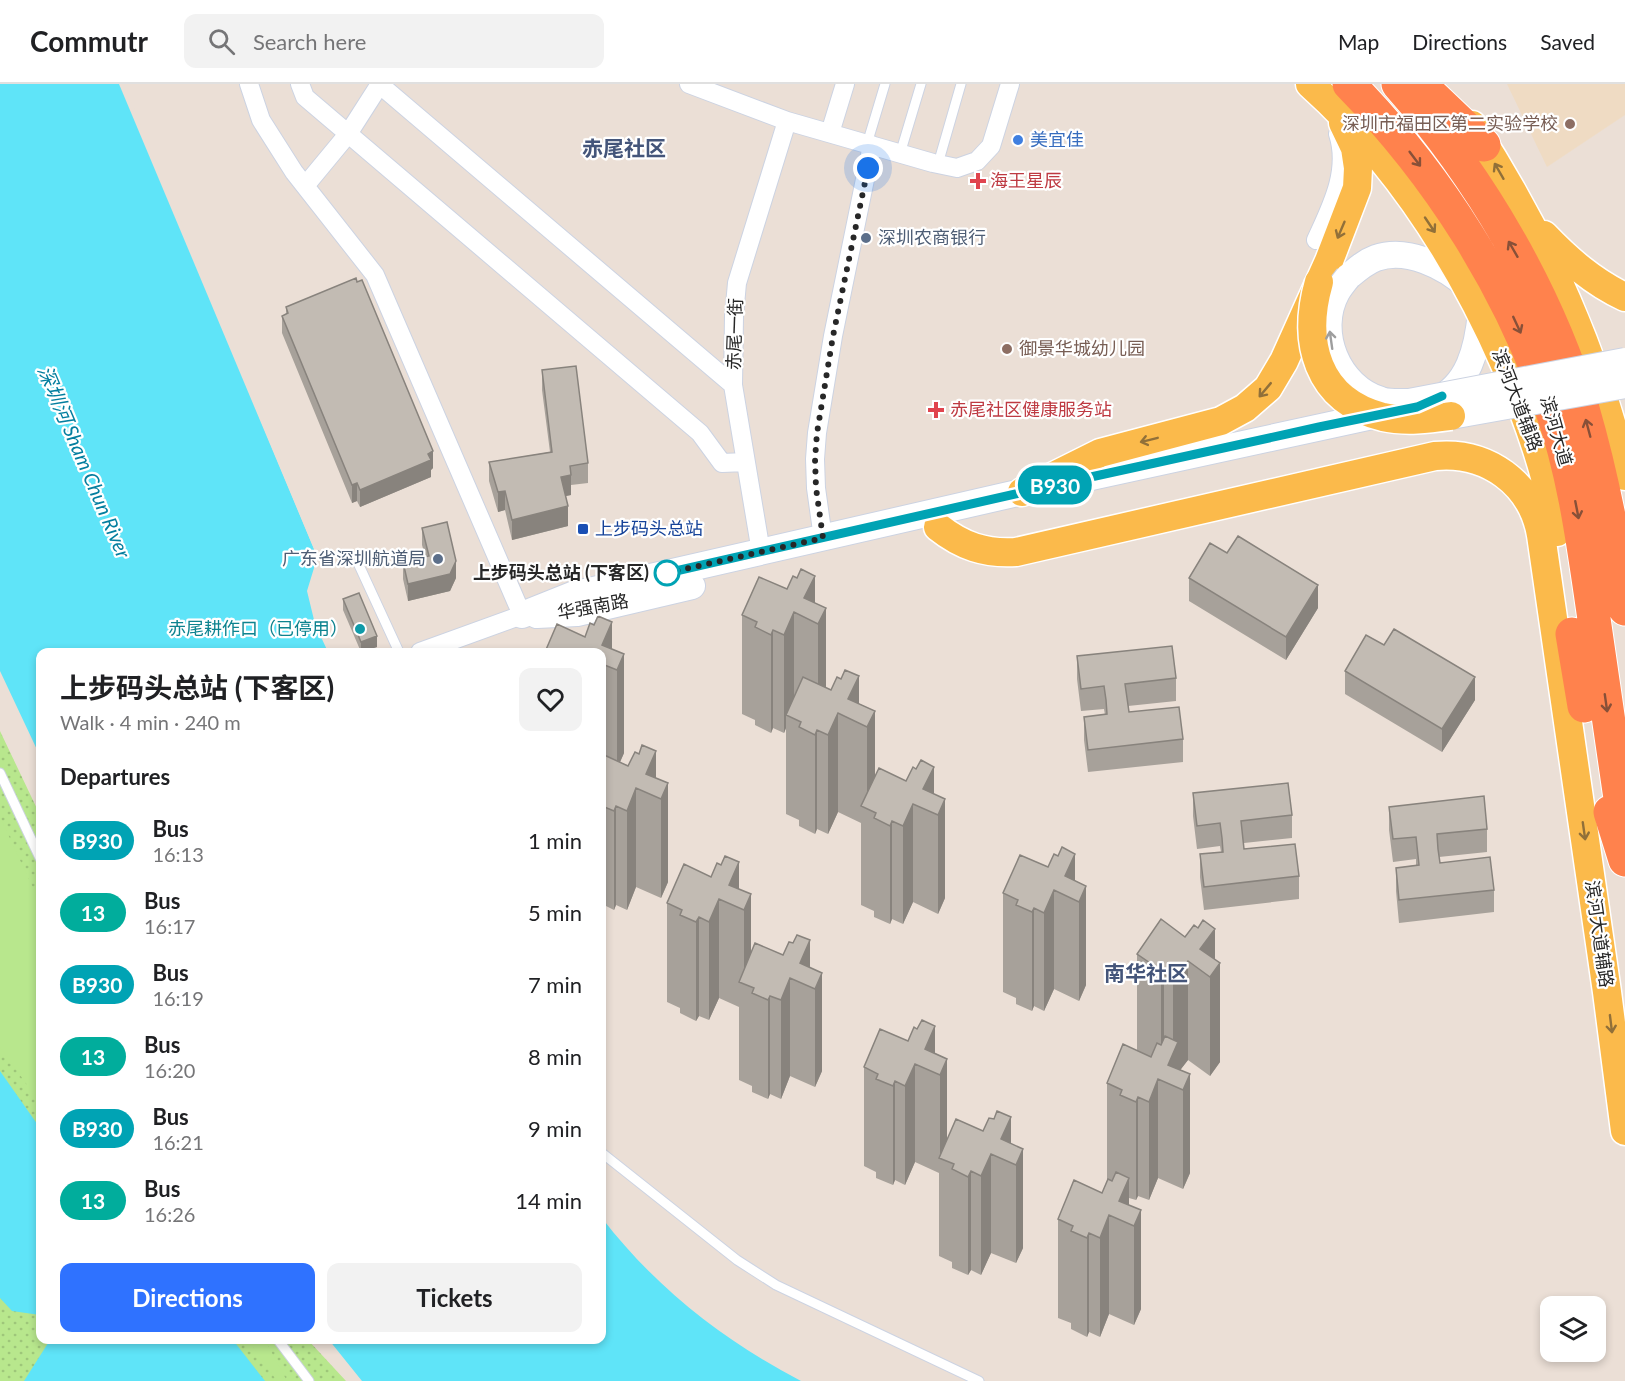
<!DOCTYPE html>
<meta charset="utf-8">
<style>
:root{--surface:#fff;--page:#f2f2f2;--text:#202124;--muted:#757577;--line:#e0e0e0;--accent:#2f72ff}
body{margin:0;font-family:Lato,"Noto Sans SC",sans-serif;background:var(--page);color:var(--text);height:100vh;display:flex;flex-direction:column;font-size:22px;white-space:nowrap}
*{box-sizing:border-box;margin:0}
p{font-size:20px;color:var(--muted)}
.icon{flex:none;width:33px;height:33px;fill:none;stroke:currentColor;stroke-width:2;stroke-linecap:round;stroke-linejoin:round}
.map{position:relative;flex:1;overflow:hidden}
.details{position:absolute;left:36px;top:564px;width:570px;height:696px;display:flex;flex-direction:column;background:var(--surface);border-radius:12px;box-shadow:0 3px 9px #0003}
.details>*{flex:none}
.badge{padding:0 12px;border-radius:20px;font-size:21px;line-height:39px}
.tools{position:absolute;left:1540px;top:1212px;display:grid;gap:12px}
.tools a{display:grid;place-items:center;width:66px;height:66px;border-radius:12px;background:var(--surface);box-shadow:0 3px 9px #0003;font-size:30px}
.you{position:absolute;width:30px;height:30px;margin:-15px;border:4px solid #fff;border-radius:50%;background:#1a73e8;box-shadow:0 0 0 9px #1a73e833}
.map>.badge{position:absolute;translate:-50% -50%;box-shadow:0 0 0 3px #fff}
h2{padding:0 24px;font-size:22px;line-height:54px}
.round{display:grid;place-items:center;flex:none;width:63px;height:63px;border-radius:12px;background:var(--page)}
.head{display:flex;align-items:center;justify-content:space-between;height:102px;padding:0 24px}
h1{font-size:28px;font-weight:700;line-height:45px}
.cta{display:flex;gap:12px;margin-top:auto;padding:12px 24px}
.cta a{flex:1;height:69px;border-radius:12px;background:var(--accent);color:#fff;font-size:24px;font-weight:700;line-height:69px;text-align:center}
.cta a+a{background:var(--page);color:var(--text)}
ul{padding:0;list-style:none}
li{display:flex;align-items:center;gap:18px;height:72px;padding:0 24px}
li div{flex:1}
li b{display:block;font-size:22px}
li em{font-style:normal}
li .badge{min-width:66px;font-weight:700;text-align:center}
header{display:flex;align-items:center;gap:36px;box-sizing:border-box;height:84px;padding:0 30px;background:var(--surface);border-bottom:2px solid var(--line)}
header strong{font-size:28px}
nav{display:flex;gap:33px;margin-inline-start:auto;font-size:21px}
.search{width:420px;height:54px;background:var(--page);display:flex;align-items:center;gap:15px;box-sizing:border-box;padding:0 21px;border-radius:12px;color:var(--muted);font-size:22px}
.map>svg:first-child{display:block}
.education{fill:#efdbc3}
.grass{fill:url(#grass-dots)}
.park{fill:#b8e78d}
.water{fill:#5fe4f8}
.pier{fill:#ebdfd6}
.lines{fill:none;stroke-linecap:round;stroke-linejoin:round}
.lane-casing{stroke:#ccd3e2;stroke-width:11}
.street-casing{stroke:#ccd3e2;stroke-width:20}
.secondary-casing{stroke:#ccd3e2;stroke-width:28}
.primary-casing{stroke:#fff;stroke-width:31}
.highway-casing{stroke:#fff;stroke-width:35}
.lane{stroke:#fff;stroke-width:9}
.street{stroke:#fff;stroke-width:18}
.secondary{stroke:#fff;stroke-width:26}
.primary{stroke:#fbba4b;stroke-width:28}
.highway{stroke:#ff824d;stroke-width:33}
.secondary-bridge-casing{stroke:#ccd3e2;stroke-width:28;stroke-linecap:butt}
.primary-bridge-casing{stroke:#fff;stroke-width:31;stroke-linecap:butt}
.secondary-bridge{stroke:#fff;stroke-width:26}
.primary-bridge{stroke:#fbba4b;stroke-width:28}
.wall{fill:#a7a19a}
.shaded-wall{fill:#88837d}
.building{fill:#c2bbb3;stroke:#88837d;stroke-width:1.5}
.oneway{stroke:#885038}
.oneway2{stroke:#917039}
.oneway3{stroke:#9e9e9e}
.line-casing{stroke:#fff;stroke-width:14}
.line{stroke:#00a3b4;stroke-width:9}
.walk{stroke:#272727;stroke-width:6;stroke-dasharray:0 10.8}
.education-dot{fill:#8d6e63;stroke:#fff;stroke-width:2}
.shop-dot{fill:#3f7fe0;stroke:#fff;stroke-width:2}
.health-dot{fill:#e0444e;stroke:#fff;stroke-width:2}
.service-dot{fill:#5c6f8a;stroke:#fff;stroke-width:2}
.transit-dot{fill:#1a4fb4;stroke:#fff;stroke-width:2}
.stop-dot{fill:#fff;stroke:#00a3b4;stroke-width:3}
.culture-dot{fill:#0f9aa8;stroke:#fff;stroke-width:2}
.labels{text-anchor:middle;stroke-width:4.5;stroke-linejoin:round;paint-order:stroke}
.education-label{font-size:18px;fill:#785e54;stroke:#fff;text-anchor:end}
.shop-label{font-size:18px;fill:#366cbe;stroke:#fff;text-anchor:start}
.health-label{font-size:18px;fill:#be3a42;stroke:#fff;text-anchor:start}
.service-label{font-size:18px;fill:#4e5e75;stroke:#fff;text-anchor:start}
.street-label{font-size:18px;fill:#272727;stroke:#fff}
.transit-label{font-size:18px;fill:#164399;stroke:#fff;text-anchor:start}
.stop-label{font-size:18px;font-weight:bold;fill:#272727;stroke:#fff;text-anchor:end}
.culture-label{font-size:18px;fill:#0d838f;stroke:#fff;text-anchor:end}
.water-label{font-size:20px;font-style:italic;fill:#037e9f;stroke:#fff}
.quarter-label{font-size:21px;font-weight:bold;fill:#44557a;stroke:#fff}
</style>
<header>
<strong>Commutr</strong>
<div class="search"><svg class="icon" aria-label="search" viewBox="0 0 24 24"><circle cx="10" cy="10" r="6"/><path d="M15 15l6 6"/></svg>Search here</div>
<nav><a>Map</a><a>Directions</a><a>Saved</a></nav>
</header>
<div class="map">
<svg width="1625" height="1297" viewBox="0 0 1625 1297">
<defs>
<pattern id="grass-dots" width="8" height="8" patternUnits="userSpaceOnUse" patternTransform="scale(1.5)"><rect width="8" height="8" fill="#b8e78d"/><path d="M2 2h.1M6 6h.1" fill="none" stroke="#9ec67a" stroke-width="1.8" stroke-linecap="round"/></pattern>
</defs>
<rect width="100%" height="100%" fill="#ebdfd6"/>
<path class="education" d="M1507,0H1625V31L1547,83Z"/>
<path class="grass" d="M0,647L40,731V1256H308L346,1297H0Z"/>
<path class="park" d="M0,733L40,819V1019L0,963Z
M248,1256H265L287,1297H277Z"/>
<path class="water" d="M0,0H121L314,465V484L307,507L315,540L328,568H40V672L0,587Z
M0,987L40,1044V1231L12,1227L0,1214Z
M602,1134C655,1203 724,1257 801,1297H362L329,1256H602Z
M50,1256H233L265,1297H24Z"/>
<path class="pier" d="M119,0H124L317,464L314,465Z"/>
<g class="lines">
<defs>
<path id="lane" d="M867,60L885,0
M900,70L921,0
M938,80L961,0
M358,479L399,568
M0,689L40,774
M602,1069L737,1176L776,1201L979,1297
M278,1256L309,1297"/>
<path id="street" d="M249,0L261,36L294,88L375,191L522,531L420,568
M300,0L305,13L700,349L722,379L746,378
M379,0L733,301
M689,0L787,37L933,79L957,84L977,77L991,62L1010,0
M830,49L845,0
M305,102L348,50L380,0
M1316,156C1331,123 1350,87 1338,50
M823,454L816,404L815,375L817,349L833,252L872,61
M761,468L733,301L734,232L737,199L787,37"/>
<path id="secondary" d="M1348,193C1356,186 1365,178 1376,174C1407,163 1445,182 1468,203
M1433,317C1469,304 1478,262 1481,228
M522,531L572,511L1022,408L1386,329
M537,531L577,529L692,502"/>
<path id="primary" d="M1310,0C1397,78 1460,177 1506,283C1528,336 1548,391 1557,448
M1472,41C1542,149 1596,267 1625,392
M1544,151C1568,176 1593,198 1625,213
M1022,408L1100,369L1221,337L1245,324L1268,304L1284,277L1329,177L1357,104L1358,84L1355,64L1343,39
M938,443C962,462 985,470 1016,468L1435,372C1487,367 1532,399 1541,451L1607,908L1625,1047"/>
<path id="highway" d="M1349,0C1439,92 1509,203 1551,324C1574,390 1583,460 1593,528C1604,602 1614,675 1625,748
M1398,0C1480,93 1547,207 1583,325C1602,390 1615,457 1625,525
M1420,0L1484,61
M1572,550L1584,622
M1610,728L1625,776"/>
</defs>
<use href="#lane" class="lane-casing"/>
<use href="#street" class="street-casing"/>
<use href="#secondary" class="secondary-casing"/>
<use href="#primary" class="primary-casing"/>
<use href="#highway" class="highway-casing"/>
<use href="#lane" class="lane"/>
<use href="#street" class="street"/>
<use href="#secondary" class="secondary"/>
<use href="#primary" class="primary"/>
<use href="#highway" class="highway"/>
<defs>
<path id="secondary-bridge" d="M1348,193C1344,198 1340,203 1337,208C1315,248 1338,303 1381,316C1390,319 1400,318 1409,318L1625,277
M1451,332L1625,301"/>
<path id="primary-bridge" d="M1319,198C1302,257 1316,316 1383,333C1405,338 1429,335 1451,332"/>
</defs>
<use href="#secondary-bridge" class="secondary-bridge-casing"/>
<use href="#primary-bridge" class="primary-bridge-casing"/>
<use href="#secondary-bridge" class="secondary-bridge"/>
<use href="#primary-bridge" class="primary-bridge"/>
</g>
<path class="wall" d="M286,223L433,384L431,386V393L360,423L357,417L352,419L282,249V232L286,230Z
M542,286L588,379V399L571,401V411L565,412L568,442L512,456L505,426L498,428L489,397V378L550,368L542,306Z
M422,444L456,494L450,507L408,517L403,495V478L425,472L422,461Z
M797,494L815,519L826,524V604L875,627V692L934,710L945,715V814L938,830L913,818L903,840L892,835L890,840L874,833V827L861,821V739L838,728L828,750L817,745L815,750L799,742V736L786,730V644L784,649L773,644L771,649L755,641V636L742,630V531L787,505Z
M1189,494L1318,524L1286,576L1189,517Z
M343,515L377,563L361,568L343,526Z
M1384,561L1475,616L1442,668L1345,610V587Z
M612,565L624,570V669L620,678L668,699V798L661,814L636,803L627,826L616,821L614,826L602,820V568Z
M1077,572L1176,594V617L1128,622L1129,628L1183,655V678L1088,688L1084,656V633L1105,631L1104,625L1081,627L1077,595Z
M1193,709L1292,731V754L1244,759V765L1299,792V815L1204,826L1200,793V770L1221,768L1220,762L1197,765L1193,732Z
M1389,723L1487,745V768L1439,773L1440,779L1494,806V828L1399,839L1396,807V784L1416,781V775L1393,778L1389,746Z
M1048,783L1086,802V901L1079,917L1054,905L1044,927L1034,922L1032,927L1016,920V914L1003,908V809Z
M711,793L751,810V870L810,884L822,889V987L815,1003L790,992L781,1015L770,1010L768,1015L752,1008V1002L739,996V923L719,914L709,936L699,932L696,937L680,929V924L667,918V819Z
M1137,870L1215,876L1220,978L1210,992L1188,976L1180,986L1190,990V1089L1183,1105L1158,1094L1149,1116L1138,1112L1136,1116L1129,1114V1121L1141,1126V1225L1134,1241L1109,1230L1100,1253L1089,1248L1087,1253L1071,1245V1239L1058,1234V1135L1102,1109L1107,1098V999L1137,966Z
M935,969L947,975V1056L1011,1060L1023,1065V1164L1016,1179L991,1169L981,1191L971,1186L968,1191L952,1184V1178L939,1172V1089L915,1078L905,1101L895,1096L893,1101L876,1094V1088L864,1082V983Z"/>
<path class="shaded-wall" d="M433,367V384L431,386V393L360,423V406Z
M571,391V411L561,413V393Z
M357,399V417L352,419V401Z
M505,407V426L498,428V408Z
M568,422V442L512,456V436Z
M456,477V494L450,507L408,517V500Z
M815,492V538L804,514Z
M1318,501V524L1286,576V553Z
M826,524V623L818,639V540Z
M794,528V627L786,631V644L784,649V551Z
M612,538V584L602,561Z
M773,546V644L771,649V551Z
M377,552V563L361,568V558Z
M624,570V669L617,685V586Z
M859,592V639L848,615Z
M1475,593V616L1442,668V645Z
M875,627V726L867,725V643Z
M838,629V728L828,750V651Z
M817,646V745L815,750V651Z
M656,667V713L646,690Z
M934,683V729L923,705Z
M668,699V798L661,814V715Z
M636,704V803L627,826V727Z
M945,715V814L938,830V731Z
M913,720V818L903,840V742Z
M616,722V821L614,826V727Z
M892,737V835L890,840V742Z
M1075,770V816L1065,792Z
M739,778V824L729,801Z
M1086,802V901L1079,917V818Z
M1054,806V905L1044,927V829Z
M751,810V903L744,900V826Z
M719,815V914L709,936V838Z
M1034,824V922L1032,927V828Z
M699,833V932L696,937V838Z
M1215,845V885L1220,879V978L1210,992V893L1200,865Z
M810,856V903L800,879Z
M1188,877V976L1178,989L1168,981L1173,968V897Z
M822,889V987L815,1003V905Z
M1164,890V989L1161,993V894Z
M790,894V992L781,1015V916Z
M770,912V1010L768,1015V916Z
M935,942V988L925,965Z
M947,975V1073L940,1074V991Z
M915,980V1078L905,1101V1002Z
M1190,990V1089L1183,1105V1006Z
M1158,995V1094L1149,1116V1018Z
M895,997V1096L893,1101V1002Z
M1138,1013V1112L1136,1116V1018Z
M1011,1033V1079L1001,1055Z
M1023,1065V1164L1016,1179V1081Z
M991,1070V1169L981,1191V1092Z
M971,1087V1186L968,1191V1093Z
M1129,1094V1140L1119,1117Z
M1141,1126V1225L1134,1241V1142Z
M1109,1131V1230L1100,1253V1154Z
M1089,1149V1248L1087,1253V1154Z"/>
<path class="building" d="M356,194L357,198L362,196L433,367L428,370L431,376L360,406L357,399L352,401L282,232L288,229L286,223Z
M576,282L588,379L570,382L571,391L561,393L568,422L512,436L505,407L498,408L489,378L552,368L542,286Z
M447,438L456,477L450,490L408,500L403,478L429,472L422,444Z
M1238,452L1318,501L1286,553L1189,494L1210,459L1227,469Z
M801,485L815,492L804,514L826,524L818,540L794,528L784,551L773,546L771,551L755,543L757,538L742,531L759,493L787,505L793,492L797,494Z
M359,509L377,552L361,558L343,515Z
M598,532L612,538L602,561L624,570L617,586L602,580V568H545L557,540L585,553L590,539L594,541Z
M1394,545L1475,593L1442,645L1345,587L1366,551L1384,561Z
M1172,562L1176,594L1125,600L1129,628L1179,623L1183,655L1088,666L1084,633L1107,630L1106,616L1104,602L1081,605L1077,572Z
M845,586L859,592L848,615L875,627L867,643L838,629L828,651L817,646L815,651L799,643L801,638L786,631L803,593L831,606L837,593L841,595Z
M642,661L656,667L646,690L668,699L661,715L636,704L627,727L616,722L614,727L602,722V670L628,682L635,668L639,670Z
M921,676L934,683L923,705L945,715L938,731L913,720L903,742L892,737L890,742L874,734L876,729L861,722L879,684L906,697L913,683L916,685Z
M1288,699L1292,731L1241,737L1244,765L1295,760L1299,792L1204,803L1200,770L1223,768L1222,754L1220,739L1197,742L1193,709Z
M1484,712L1487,745L1437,750L1438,765L1440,779L1490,773L1494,806L1399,816L1396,784L1419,781L1416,753L1393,755L1389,723Z
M1062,763L1075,770L1065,792L1086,802L1079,818L1054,806L1044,829L1034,824L1032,828L1016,821L1018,816L1003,809L1020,771L1048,783L1054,770L1058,772Z
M725,772L739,778L729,801L751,810L744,826L719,815L709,838L699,833L696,838L680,831L682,826L667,819L684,780L711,793L717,779L721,781Z
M1161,835L1185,853L1194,841L1198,844L1203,836L1215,845L1200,865L1220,879L1210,893L1188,877L1173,897L1164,890L1161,894L1147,884L1150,879L1137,870Z
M797,851L810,856L800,879L822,889L815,905L790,894L781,916L770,912L768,916L752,909L754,904L739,898L755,859L783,871L789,858L793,859Z
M922,936L935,942L925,965L947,975L940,991L915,980L905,1002L895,997L893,1002L876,995L878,990L864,983L880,945L908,957L914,943L917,945Z
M1165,952L1178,958L1168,981L1190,990L1183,1006L1158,995L1149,1018L1138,1013L1136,1018L1120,1011L1122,1006L1107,999L1123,960L1151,973L1157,959L1161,961Z
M997,1027L1011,1033L1001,1055L1023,1065L1016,1081L991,1070L981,1092L971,1087L968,1093L952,1085L954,1080L939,1074L956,1035L983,1047L989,1034L994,1035Z
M1116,1088L1129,1094L1119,1117L1141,1126L1134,1142L1109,1131L1100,1154L1089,1149L1087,1154L1071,1147L1073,1142L1058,1135L1074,1096L1102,1109L1108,1095L1112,1097Z"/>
<defs><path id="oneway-shaft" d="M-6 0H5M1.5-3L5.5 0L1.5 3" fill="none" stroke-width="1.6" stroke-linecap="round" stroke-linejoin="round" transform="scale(1.5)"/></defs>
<g class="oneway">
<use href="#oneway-shaft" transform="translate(1415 75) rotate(53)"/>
<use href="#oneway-shaft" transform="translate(1513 165) rotate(-120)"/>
<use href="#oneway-shaft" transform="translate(1517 241) rotate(65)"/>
<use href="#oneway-shaft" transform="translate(1588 344) rotate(-105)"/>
<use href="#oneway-shaft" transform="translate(1577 426) rotate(79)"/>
<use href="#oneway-shaft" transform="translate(1606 619) rotate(82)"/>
</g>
<g class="oneway2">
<use href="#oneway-shaft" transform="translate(1499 87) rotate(-120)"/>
<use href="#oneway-shaft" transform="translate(1430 141) rotate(56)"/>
<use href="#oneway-shaft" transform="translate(1341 146) rotate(113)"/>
<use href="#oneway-shaft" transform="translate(1265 306) rotate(130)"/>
<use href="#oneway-shaft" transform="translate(1149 356) rotate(166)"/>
<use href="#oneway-shaft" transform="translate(1584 747) rotate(82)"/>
<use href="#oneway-shaft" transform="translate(1611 940) rotate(83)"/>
</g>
<use class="oneway3" href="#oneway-shaft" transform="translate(1331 256) rotate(-98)"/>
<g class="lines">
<defs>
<path id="line" d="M667,489L1068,398L1319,343L1417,323L1442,312"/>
</defs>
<use href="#line" class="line-casing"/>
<use href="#line" class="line"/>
<path class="walk" d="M667,489L823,454L816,404L815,375L817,349L833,252L868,84"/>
</g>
<g class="education-dot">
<circle cx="1570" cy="40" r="6"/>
<circle cx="1007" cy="265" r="6"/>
</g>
<circle class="shop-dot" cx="1018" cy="56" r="6"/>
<g class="health-dot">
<path d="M975 88h6v6h6v6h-6v6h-6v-6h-6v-6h6z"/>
<path d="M933 317h6v6h6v6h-6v6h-6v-6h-6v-6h6z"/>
</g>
<g class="service-dot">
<circle cx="866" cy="154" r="6"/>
<circle cx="438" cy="475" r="6"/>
</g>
<rect class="transit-dot" x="577" y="439" width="12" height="12" rx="3"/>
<circle class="stop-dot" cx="667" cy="489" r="12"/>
<circle class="culture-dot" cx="360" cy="545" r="6"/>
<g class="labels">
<g class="education-label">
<text x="1558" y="46">深圳市福田区第二实验学校</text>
<text x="1019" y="271" text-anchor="start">御景华城幼儿园</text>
</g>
<g class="shop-label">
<text x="1030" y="62">美宜佳</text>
</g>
<g class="health-label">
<text x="990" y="103">海王星辰</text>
<text x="950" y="332">赤尾社区健康服务站</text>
</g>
<g class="service-label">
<text x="878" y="160">深圳农商银行</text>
<text x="426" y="481" text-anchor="end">广东省深圳航道局</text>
</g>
<g class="street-label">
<text transform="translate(735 250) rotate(-88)" y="6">赤尾一街</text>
<text transform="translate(1517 316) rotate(69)" y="6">滨河大道辅路</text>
<text transform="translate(1556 347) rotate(74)" y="6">滨河大道</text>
<text transform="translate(593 523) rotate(-10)" y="6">华强南路</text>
<text transform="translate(1599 850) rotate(82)" y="6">滨河大道辅路</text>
</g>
<g class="transit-label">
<text x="595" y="451">上步码头总站</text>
</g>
<g class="stop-label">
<text x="649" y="495">上步码头总站 (下客区)</text>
</g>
<g class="culture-label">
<text x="348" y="551">赤尾耕作口（已停用）</text>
</g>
<g class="water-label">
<text transform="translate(84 378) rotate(67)" y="7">深圳河 Sham Chun River</text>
</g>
<g class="quarter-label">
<text x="624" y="72">赤尾社区</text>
<text x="1146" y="897">南华社区</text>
</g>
</g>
</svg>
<div class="tools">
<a><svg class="icon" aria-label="layers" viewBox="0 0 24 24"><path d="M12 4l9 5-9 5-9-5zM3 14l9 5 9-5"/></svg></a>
</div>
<div class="you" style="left:868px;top:84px"></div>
<b class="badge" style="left:1055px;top:401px;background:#00a3b4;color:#fff">B930</b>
<section class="details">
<div class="head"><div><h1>上步码头总站 (下客区)</h1><p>Walk · 4 min · 240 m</p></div><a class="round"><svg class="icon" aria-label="heart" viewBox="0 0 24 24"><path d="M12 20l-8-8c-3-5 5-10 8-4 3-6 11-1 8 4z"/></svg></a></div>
<h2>Departures</h2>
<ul>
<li><span class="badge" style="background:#00a3b4;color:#fff">B930</span><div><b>Bus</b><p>16:13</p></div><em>1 min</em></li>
<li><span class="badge" style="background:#01ad9c;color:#fff">13</span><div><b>Bus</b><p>16:17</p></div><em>5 min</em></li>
<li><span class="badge" style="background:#00a3b4;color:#fff">B930</span><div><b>Bus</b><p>16:19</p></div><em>7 min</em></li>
<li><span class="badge" style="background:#01ad9c;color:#fff">13</span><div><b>Bus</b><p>16:20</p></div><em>8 min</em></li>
<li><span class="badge" style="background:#00a3b4;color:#fff">B930</span><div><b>Bus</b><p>16:21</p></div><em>9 min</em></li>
<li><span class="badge" style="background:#01ad9c;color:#fff">13</span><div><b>Bus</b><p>16:26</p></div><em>14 min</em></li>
</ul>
<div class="cta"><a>Directions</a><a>Tickets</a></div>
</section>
</div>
